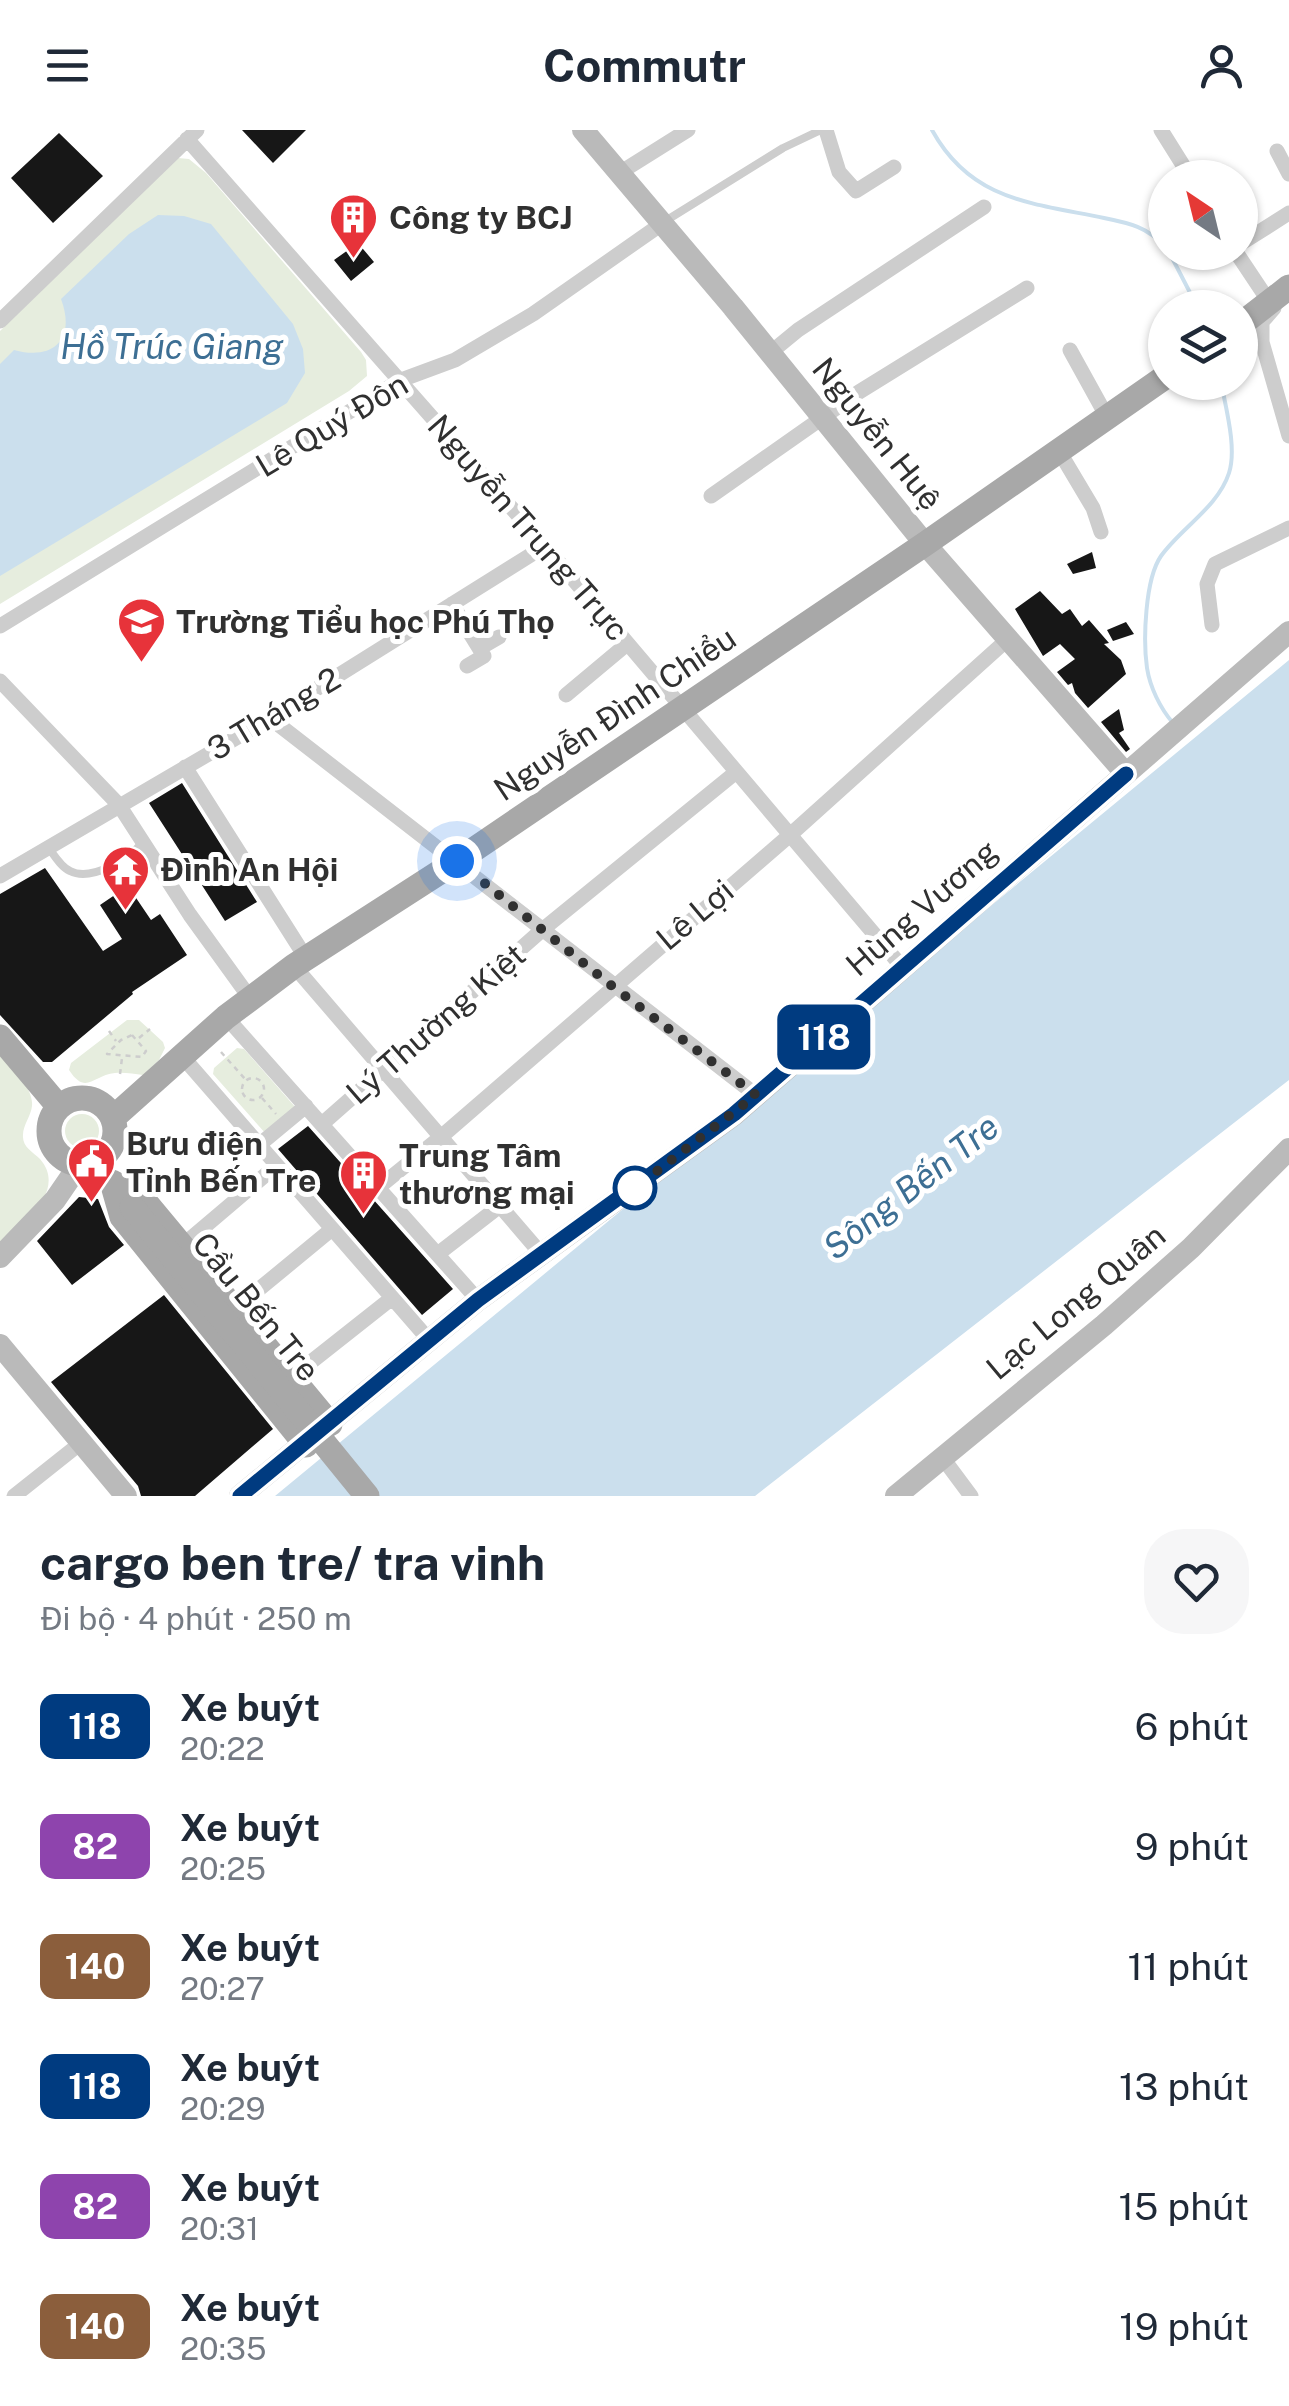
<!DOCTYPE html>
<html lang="vi">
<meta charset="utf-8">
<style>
:root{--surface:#fff;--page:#f6f6f7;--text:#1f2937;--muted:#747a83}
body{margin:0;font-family:"Public Sans",sans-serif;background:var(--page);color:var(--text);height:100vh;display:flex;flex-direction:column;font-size:38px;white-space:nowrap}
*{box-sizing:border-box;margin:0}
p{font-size:32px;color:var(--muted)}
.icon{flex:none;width:55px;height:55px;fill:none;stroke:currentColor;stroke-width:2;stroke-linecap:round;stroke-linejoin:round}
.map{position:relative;height:1366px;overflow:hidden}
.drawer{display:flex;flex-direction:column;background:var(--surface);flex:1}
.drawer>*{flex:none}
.badge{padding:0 20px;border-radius:15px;font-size:35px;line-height:65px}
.needle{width:65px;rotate:325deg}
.tools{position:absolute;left:1148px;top:30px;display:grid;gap:20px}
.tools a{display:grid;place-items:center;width:110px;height:110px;border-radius:50%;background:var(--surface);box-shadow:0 2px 8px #0004;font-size:50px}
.you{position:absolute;width:50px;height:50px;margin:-25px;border:8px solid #fff;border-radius:50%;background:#1a73e8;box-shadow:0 0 0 15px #1a73e833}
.map>.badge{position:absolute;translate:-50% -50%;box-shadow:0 0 0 5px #fff}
.round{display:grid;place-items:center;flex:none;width:105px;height:105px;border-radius:40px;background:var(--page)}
.overview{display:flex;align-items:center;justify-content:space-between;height:170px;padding:0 40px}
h1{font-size:48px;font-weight:700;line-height:75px}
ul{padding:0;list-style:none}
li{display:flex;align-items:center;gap:30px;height:120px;padding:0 40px}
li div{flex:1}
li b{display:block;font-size:38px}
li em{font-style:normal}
li .badge{min-width:110px;font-weight:700;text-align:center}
header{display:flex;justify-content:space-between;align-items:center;height:130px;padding:0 40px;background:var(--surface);font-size:45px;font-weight:700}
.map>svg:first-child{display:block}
.green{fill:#e6edde}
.water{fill:#cbdfed}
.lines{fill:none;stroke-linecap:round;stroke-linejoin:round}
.stream{stroke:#cbdfed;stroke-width:4}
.building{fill:#171717}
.path{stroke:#cdcdcd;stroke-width:2.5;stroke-dasharray:5 5;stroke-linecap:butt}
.lane{stroke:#cdcdcd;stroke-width:8}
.street{stroke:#cdcdcd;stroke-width:15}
.secondary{stroke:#bababa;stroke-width:22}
.primary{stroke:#a8a8a8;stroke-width:25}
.primary-bridge{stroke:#a8a8a8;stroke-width:25}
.line-casing{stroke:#fff;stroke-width:22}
.line{stroke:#003b80;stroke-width:15}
.walk{stroke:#303030;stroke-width:10;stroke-dasharray:0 18}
.stop-dot{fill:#fff;stroke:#003b80;stroke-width:5}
.labels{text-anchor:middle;stroke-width:10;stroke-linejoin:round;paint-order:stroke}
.poi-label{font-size:32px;font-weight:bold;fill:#303030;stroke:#fff;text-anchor:start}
.street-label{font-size:32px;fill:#303030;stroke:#fff}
.water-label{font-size:35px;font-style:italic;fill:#3d6f94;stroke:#fff}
</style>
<header><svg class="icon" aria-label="menu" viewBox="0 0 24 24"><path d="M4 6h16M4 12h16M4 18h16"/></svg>Commutr<svg class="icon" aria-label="person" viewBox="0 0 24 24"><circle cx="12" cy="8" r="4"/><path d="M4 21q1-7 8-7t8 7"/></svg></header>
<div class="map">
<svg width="1289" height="1366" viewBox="0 0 1289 1366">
<rect width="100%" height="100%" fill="#fff"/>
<path class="green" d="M178,28L189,29L206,43L361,222L366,230L367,246L349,261L0,474V201Z
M127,890H139L163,912L165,918L159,930L143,945C134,944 124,942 115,943C93,945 86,966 69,940L71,933Z
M237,918L244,919L296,978L266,1004L213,944L214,938Z
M0,925C11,938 34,958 32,976C31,986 23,995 23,1005C22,1017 33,1022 40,1029C68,1061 21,1095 0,1117Z
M65 1001a17 17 0 1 1 34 0a17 17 0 1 1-34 0Z"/>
<path class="water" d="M158,85L184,86L211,94L293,194L303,219L305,243L287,273L0,446V234L14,220C54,231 76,209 61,169L129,104Z
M1289,530V950L755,1366H275Z"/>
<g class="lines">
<path class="stream" d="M932,0C971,71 1032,73 1104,88C1129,93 1148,97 1165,117
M1169,122L1198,178
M1173,593C1160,578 1150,557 1147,538C1143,510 1145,449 1161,426C1181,398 1218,377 1229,343C1237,318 1226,279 1221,252"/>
</g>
<path class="building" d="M242,0H306L273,33Z
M59,3L103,46L53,93L11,48Z
M358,113L374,132L351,151L334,130Z
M1092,422L1096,438L1073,444L1067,434Z
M1040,461L1062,484L1070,479L1082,496L1089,490L1109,513L1104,514L1121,530L1126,544L1088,578L1075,563L1072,553L1068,555L1057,542L1075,529L1060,514L1043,526L1015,479Z
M1126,492L1134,504L1113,511L1107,500Z
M1119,579L1124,600L1119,603L1130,619L1126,622L1101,592Z
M182,653L257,772L225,791L149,673Z
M45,738L103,821L122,809L100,775L128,756L151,790L160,784L187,825L132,862L133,864L52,932H43L0,885V764Z
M308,996L453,1159L422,1185L278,1019Z
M79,1067L98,1069L109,1097L124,1115L72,1155L37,1111Z
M164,1165L273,1299L195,1366H141L138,1356L51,1252Z"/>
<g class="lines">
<path class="path" d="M109,901L116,911
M132,905L146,921L142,927L107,924L121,910Z
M139,908L150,899
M221,922L245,949
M120,944L122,928
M242 959a11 11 0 1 1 22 0a11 11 0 1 1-22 0Z
M262,968L276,984"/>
<path class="lane" d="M667,90L783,18L821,0
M48,717C54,725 61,737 70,741C91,752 129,729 142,713"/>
<path class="street" d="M826,0L839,42L856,61L894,37
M1161,0L1191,48
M187,9L545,416L903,838
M1277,21L1289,44
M621,42L688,0
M1240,114L1289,83
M1236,122L1270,173
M1274,178L1262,192V212L1289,306
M0,191L197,0
M1070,220L1107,287
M770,223L798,200L984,77
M1059,321L1093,378L1101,402
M711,366L859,262L1027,158
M452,474L484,526L467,536
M1212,495L1207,454L1215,434L1289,398
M0,496L401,250L455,230L533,184L663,93
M480,518L499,507
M0,551L119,675L190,785L250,868
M566,565L627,514
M270,588L756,965
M185,637L306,828
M0,746L270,588L545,416
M294,836L543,1126
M226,887L478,1170
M181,925L429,1210
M322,994L542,800L735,643
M259,1015L306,976
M379,1057L442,1006L790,705L1008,509
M183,1115L276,1036
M439,1123L501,1075
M235,1179L332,1099
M292,1247L392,1168
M942,1327L971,1366
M14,1366L82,1312"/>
<path class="secondary" d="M583,0L733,177L925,414L1126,644
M0,1127L55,1070L79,1035
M0,1215L126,1366
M240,1366L478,1170L735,984L1289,502
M896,1366L1104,1195L1191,1118L1289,1019"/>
<path class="primary" d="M1240,195L1289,157
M0,907L59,977
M49 1001a33 33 0 1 1 66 0a33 33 0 1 1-66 0Z
M113,988L226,887L294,836L457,731L925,414L1165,247
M112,1052L122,1087L306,1315
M112,1052L142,1068L330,1294"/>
<path class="primary-bridge" d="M132,1077L367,1366"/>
</g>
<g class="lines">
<defs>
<path id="line" d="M240,1366L478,1170L734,984L1126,644"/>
</defs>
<use href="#line" class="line-casing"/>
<use href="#line" class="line"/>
<path class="walk" d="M457,731L612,856L756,965L635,1058"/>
</g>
<defs>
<symbol id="building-pin" viewBox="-11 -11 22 30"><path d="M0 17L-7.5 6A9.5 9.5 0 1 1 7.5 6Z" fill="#e7333a" stroke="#fff"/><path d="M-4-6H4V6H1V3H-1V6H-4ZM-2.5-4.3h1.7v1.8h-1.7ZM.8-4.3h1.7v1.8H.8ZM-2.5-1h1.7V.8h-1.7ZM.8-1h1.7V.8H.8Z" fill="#fff"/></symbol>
<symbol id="school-pin" viewBox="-11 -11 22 30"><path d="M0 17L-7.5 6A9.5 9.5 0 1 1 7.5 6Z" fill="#e7333a" stroke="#fff"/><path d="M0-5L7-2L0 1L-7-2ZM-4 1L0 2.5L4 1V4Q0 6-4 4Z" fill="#fff"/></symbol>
<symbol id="temple-pin" viewBox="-11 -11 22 30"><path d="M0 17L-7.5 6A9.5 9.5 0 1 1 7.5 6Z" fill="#e7333a" stroke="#fff"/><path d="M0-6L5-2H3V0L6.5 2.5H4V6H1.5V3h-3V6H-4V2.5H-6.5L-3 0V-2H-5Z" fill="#fff"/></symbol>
<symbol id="civic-pin" viewBox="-11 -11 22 30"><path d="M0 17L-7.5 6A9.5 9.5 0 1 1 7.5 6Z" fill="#e7333a" stroke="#fff"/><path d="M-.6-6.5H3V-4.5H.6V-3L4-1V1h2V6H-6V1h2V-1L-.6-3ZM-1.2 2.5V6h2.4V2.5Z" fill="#fff"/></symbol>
</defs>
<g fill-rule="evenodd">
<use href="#building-pin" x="326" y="60" width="55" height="75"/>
<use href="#school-pin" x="114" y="464" width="55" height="75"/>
<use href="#temple-pin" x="98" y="712" width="55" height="75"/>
<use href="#civic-pin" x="64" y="1004" width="55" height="75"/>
<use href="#building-pin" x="336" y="1016" width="55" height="75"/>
</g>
<circle class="stop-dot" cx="635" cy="1058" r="20"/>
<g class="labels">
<g class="poi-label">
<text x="389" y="99">Công ty BCJ</text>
<text x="176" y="503">Trường Tiểu học Phú Thọ</text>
<text x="160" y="751">Đình An Hội</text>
<text x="126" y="1025">Bưu điện<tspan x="126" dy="37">Tỉnh Bến Tre</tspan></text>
<text x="399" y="1037">Trung Tâm<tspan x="399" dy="37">thương mại</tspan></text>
</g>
<g class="street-label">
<text transform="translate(332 295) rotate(-31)" y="11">Lê Quý Đôn</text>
<text transform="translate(877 304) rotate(51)" y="11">Nguyễn Huệ</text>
<text transform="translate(528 398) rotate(49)" y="11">Nguyễn Trung Trực</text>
<text transform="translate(274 584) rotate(-31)" y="11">3 Tháng 2</text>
<text transform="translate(615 584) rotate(-34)" y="11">Nguyễn Đình Chiểu</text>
<text transform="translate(922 778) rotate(-41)" y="11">Hùng Vương</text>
<text transform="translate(695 785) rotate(-40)" y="11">Lê Lợi</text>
<text transform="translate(436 894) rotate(-41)" y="11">Lý Thường Kiệt</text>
<text transform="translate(1076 1172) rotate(-40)" y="11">Lạc Long Quân</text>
<text transform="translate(256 1177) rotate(51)" y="11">Cầu Bến Tre</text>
</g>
<g class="water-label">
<text x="172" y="229">Hồ Trúc Giang</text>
<text transform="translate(911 1057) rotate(-38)" y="12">Sông Bến Tre</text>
</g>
</g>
</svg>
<div class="tools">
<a><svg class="needle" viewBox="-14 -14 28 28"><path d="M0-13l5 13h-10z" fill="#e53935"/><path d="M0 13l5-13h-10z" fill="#747a83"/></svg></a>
<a><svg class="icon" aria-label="layers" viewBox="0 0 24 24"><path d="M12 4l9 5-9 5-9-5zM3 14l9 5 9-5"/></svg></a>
</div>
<div class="you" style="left:457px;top:731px"></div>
<b class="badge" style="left:824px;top:907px;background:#003b80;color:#fff">118</b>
</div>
<section class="drawer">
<div class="overview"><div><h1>cargo ben tre/ tra vinh</h1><p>Đi bộ · 4 phút · 250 m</p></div><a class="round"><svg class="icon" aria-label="heart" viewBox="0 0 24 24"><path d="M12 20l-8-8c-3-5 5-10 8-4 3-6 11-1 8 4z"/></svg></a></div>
<ul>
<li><span class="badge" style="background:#003b80;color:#fff">118</span><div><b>Xe buýt</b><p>20:22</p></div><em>6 phút</em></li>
<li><span class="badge" style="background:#8e44ad;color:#fff">82</span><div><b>Xe buýt</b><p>20:25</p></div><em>9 phút</em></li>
<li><span class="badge" style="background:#8b5e3c;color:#fff">140</span><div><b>Xe buýt</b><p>20:27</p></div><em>11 phút</em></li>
<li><span class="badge" style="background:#003b80;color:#fff">118</span><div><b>Xe buýt</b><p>20:29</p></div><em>13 phút</em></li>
<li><span class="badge" style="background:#8e44ad;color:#fff">82</span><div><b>Xe buýt</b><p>20:31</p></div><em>15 phút</em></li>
<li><span class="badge" style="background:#8b5e3c;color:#fff">140</span><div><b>Xe buýt</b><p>20:35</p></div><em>19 phút</em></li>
</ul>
</section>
